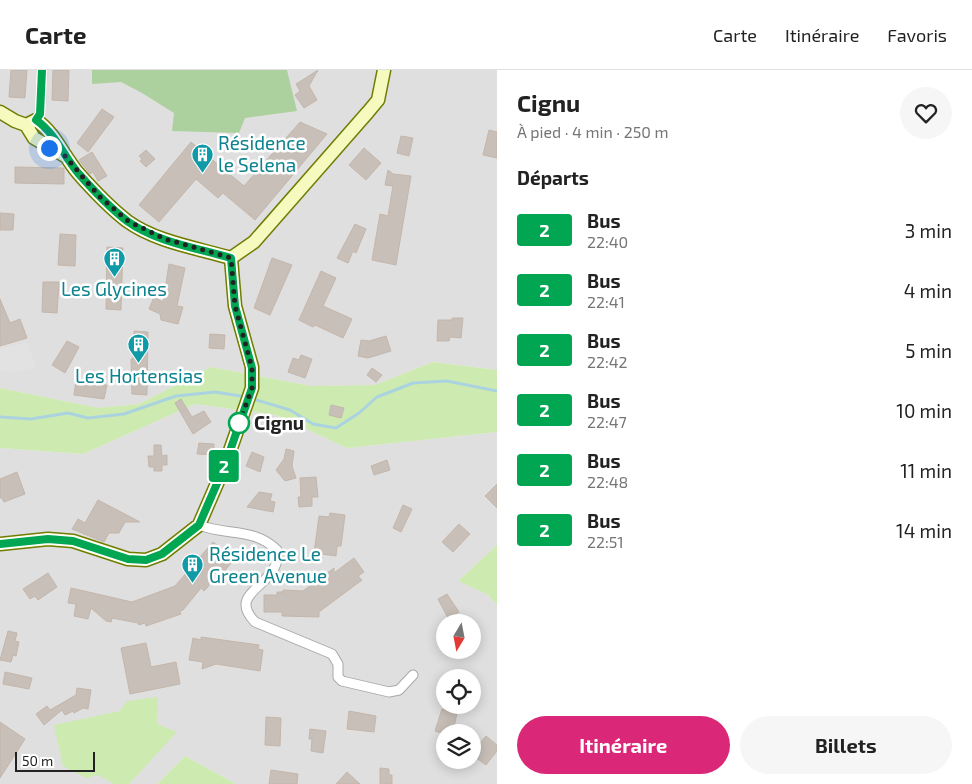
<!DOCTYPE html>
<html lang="fr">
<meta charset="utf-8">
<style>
:root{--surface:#fff;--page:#f6f6f6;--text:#222;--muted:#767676;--line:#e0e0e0;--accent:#db2777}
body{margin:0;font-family:"Exo 2",sans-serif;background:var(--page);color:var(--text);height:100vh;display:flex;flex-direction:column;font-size:19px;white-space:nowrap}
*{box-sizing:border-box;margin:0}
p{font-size:16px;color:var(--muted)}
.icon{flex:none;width:28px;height:28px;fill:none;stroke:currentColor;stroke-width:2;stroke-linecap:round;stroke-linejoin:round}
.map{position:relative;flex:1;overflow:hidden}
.panel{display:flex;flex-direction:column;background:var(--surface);width:475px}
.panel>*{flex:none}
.badge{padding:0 10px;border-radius:4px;font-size:18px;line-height:32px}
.needle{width:32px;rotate:190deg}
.tools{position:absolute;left:436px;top:544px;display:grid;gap:10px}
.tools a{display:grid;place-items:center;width:45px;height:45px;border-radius:50%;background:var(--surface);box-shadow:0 2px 12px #0003;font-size:25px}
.scale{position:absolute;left:15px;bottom:12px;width:80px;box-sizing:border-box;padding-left:5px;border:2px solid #222;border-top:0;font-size:14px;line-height:18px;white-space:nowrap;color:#222;-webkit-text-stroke:4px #fff;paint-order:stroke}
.you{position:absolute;width:25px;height:25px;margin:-12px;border:4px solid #fff;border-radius:50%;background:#1a73e8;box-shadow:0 0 0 8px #1a73e833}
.map>.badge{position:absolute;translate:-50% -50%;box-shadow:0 0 0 2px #fff}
h2{padding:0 20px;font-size:19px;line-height:45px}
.round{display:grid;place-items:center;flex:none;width:52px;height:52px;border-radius:26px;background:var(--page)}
.headline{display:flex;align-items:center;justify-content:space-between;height:85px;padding:0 20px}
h1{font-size:24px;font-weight:700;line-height:38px}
.action{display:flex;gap:10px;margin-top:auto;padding:10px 20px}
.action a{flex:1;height:58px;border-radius:30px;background:var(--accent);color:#fff;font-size:20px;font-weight:700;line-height:58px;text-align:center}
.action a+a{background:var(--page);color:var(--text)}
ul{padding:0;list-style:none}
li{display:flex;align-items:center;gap:15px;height:60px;padding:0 20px}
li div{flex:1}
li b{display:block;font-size:19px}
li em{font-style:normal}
li .badge{min-width:55px;font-weight:700;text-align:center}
header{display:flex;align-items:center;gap:30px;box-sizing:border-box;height:70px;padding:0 25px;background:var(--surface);border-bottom:1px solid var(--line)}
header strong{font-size:24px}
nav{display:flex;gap:28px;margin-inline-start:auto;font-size:18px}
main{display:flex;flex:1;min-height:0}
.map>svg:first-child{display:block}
.residential{fill:#e0dfdf;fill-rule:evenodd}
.grass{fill:#cdebb0}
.forest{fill:#add19e}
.parking{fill:#e2e2e2}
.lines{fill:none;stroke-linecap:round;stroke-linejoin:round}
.stream{stroke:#aad3df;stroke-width:3}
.building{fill:#c7bfb8;stroke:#c4b6ab}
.minor-casing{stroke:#a9a9a9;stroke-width:11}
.secondary-casing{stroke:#707d05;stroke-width:15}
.minor{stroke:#fff;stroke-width:9}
.secondary{stroke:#f7fabf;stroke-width:12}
.line-casing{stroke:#fff;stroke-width:11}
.line{stroke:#00a651;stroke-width:8}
.walk{stroke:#222;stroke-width:5;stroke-dasharray:0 9}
.stop-dot{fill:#fff;stroke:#00a651;stroke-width:2.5}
.labels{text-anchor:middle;stroke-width:5;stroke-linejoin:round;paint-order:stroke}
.culture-label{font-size:19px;fill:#0d838f;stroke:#fff;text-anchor:start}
.stop-label{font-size:19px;font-weight:bold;fill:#222;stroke:#fff;text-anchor:start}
</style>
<header>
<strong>Carte</strong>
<nav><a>Carte</a><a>Itinéraire</a><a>Favoris</a></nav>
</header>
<main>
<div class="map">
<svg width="497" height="714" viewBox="0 0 497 714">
<rect width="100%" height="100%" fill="#f2efe9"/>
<path class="residential" d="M0,0H497V300L433,292L375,315L311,316L211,297L139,334L98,338L0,318Z
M195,334L276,345L347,378L497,362V475L459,510L487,524L497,535V714H236L185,686L157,714H0V378L83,384ZM445,552H472V580H445ZM445,608H472V635H445ZM445,662H472V690H445Z"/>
<path class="grass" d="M433,292L497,300V362L347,378L276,345L195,334L83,384L0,378V318L98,338L139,334L211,297L311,316L375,315Z
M497,475V535L487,524L458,511Z
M158,627L157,654L177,662L129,714H114L98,705L86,708L63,696L54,655L120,641L127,631Z
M185,686L236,714H157Z"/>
<path class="forest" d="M92,0H287L297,41L245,48L239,63L172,61L174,43L142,23L121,12L92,14Z"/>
<path class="parking" d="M27,272L36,297L16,302L0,300V279Z"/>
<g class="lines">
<path class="stream" d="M253,329L290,340L313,354L336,358L359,343L377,327L413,313L447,311L497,321
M0,347L31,349L68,343L88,348L124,344L176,326L215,322L247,327"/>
</g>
<path class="building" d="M11,0H27L25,28L9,27Z
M53,0H69L68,31L52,30Z
M318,0L309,16L317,30L304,38L295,25L300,21L296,14Z
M102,39L114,47L88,82L77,73Z
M300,52L327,64L255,150L223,123L218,128L196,109L159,152L139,135L191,72L244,116Z
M489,60L497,62V88L483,85Z
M401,66L413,68L409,86L397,83Z
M364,78L381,93L366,110L349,95Z
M146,80L155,89L146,97L140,91L142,89L139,86Z
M92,82L107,106L98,111L93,102L90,104L79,90Z
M15,97L64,98V114L15,113Z
M388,100L393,104L411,106L396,195L372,190L380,144L388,146L393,116L385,115Z
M0,143L14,144L13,160H0Z
M355,154L366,159L356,183L353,181L348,193L337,188Z
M60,164L76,165L75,196L58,195Z
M107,177L123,178L121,240L106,239Z
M272,188L292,195L270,245L254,238Z
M169,194L185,198L177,236L183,237L178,254L161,250L160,244L149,239L154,227L163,232Z
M321,201L336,208L323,236L352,249L343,268L315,255L313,257L299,250Z
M43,212H59L57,243L42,242Z
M0,229L10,253L20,249L27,268L0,276Z
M452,248H463L461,268L450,267L449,271H437L438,250H452Z
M134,261L148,262L147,325L132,324L131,289H133Z
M210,264L225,265L224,279L209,278Z
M386,266L391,281L368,288L358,286L361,270L369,271Z
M67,271L79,277L65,303L52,295Z
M301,285L312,289L305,308L288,302L293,288L299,290Z
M372,298L382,305L376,312L367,305Z
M76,310L96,312V314L107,315L104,329L74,325Z
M181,329L192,347L204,341L211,352L193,364L175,333Z
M331,335L344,338L341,348L329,345Z
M199,373L214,374V385L197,384Z
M154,375H161L162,386L167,385V395H162V401H154V397H149L148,386H154Z
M286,379L294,381L292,396L296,408L285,411L276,400L284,389Z
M252,382L264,387L260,402L246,396Z
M387,390L390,400L374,405L371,396Z
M17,402L25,424L4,432L2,428H0V409Z
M316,407L318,427H312V436L299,437L298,427H301L300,408Z
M497,414V438L485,426Z
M259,422L272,424L270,431L275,432L273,442L247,437Z
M98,430L121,442L140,452H125L119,463H109L104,472L72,459L78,449L85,453Z
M403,435L412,439L401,462L393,458Z
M330,443L345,445L341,476H337L336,486L314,483L319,446L329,447Z
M459,454L470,464L453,482L442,472Z
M213,472L225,481L220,486L231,493L220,507L213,501L208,517L204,521L201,518L183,540L180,541L181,544L146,556L145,553L139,555L138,553L112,548L111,552L106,551L91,538L88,549L74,546L76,534L68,533L71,518L132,532L175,516Z
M354,488L364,502L358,506L362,510L319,542V547L282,546V542H264V525H277V522H283V520L303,521L334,498V503Z
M48,503L57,517L38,530L35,526L30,529L23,519Z
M447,524L459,542L448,548L438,529Z
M8,561L17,563L15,571L19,572L16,586L13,585L11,592L0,590Z
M201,567L259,575L258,579L263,580L260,601L216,594L202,599L203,592L189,590L193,568L201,570Z
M146,573L151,597L176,592L180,614L130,624L121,578Z
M5,602L32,608L29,619L3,614Z
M77,618L91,620L88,639L83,638L74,643L73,641L65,645L62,640L44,655L36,644L47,636L50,640L76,625Z
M442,639L457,643L453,662L445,664L435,661Z
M349,641L376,646L374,662L347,659Z
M266,647L281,648L280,676L265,675Z
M0,652L25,669L0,708Z
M310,659L326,661L323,683L311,681L312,669H309Z
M486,666L497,675V681L486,695L472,685V683Z
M380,698L389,699V705H392V714H380Z
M271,700L298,704L297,714H269Z
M347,702L360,714H336Z"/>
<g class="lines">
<defs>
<path id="minor" d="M36,50L40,44L42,0
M199,455C226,466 253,457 277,480C283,516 224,520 255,552L332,584L338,594V607L342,611L389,622L399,620L413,605"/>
<path id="secondary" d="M0,42L15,51L26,55L36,50C55,63 63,85 78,103C93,120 109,137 127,151C156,172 197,178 231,188
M26,55L34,68L65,86
M231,188L254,172L368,42L378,30L384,0
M0,474L48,469L73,471L128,489L146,490L162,484L199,455L225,395L252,318V297L235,236L231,188"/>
</defs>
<use href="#minor" class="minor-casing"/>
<use href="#secondary" class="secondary-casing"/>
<use href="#minor" class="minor"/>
<use href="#secondary" class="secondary"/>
</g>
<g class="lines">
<defs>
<path id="line" d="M0,474L48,469L73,471L128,489L146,490L162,484L199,455L225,395L252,318V298L235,236L231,188C197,178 156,172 127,151C109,137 93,120 78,103C63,85 55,63 36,50L40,44L42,0"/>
</defs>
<use href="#line" class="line-casing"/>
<use href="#line" class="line"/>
<path class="walk" d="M49,78L65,86L99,126L128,151L165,169L231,188L235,236L252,298V318L237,359L239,353"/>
</g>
<defs>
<symbol id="building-pin" viewBox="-11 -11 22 30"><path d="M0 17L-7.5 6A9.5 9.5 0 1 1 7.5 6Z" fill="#0f9aa8" stroke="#fff"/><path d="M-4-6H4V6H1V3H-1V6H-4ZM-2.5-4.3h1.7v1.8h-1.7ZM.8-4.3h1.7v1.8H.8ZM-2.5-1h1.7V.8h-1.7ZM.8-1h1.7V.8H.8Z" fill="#fff"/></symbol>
</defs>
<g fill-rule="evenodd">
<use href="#building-pin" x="190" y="72" width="25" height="34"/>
<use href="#building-pin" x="102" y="176" width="25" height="34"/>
<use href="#building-pin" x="126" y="262" width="25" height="34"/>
<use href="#building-pin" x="180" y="482" width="25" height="34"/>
</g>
<circle class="stop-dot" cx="239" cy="353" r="10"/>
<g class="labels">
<g class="culture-label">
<text x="218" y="80">Résidence<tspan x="218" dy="22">le Selena</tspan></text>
<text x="114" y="226" text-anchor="middle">Les Glycines</text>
<text x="139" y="313" text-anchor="middle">Les Hortensias</text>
<text x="209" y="491">Résidence Le<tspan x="209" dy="22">Green Avenue</tspan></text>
</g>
<g class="stop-label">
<text x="254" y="360">Cignu</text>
</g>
</g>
</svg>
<div class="tools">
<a><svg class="needle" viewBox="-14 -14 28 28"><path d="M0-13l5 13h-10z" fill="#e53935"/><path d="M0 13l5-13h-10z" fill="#767676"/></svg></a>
<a><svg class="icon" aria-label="locate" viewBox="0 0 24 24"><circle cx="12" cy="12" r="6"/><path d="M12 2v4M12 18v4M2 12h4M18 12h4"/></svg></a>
<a><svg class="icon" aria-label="layers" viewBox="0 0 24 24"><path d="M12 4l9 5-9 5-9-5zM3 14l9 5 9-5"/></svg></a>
</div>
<div class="scale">50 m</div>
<div class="you" style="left:49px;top:78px"></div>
<b class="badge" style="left:224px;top:396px;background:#00a651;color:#fff">2</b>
</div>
<section class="panel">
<div class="headline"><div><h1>Cignu</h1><p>À pied · 4 min · 250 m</p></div><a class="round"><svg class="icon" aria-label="heart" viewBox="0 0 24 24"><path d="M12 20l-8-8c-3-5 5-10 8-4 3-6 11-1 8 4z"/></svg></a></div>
<h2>Départs</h2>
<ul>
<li><span class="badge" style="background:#00a651;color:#fff">2</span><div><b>Bus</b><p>22:40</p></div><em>3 min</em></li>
<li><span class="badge" style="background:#00a651;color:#fff">2</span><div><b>Bus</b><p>22:41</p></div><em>4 min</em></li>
<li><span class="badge" style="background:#00a651;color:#fff">2</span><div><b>Bus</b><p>22:42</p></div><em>5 min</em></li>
<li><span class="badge" style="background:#00a651;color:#fff">2</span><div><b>Bus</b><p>22:47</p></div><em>10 min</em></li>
<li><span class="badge" style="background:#00a651;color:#fff">2</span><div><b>Bus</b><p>22:48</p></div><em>11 min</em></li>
<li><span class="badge" style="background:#00a651;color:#fff">2</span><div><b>Bus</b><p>22:51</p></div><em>14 min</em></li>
</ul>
<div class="action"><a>Itinéraire</a><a>Billets</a></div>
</section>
</main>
